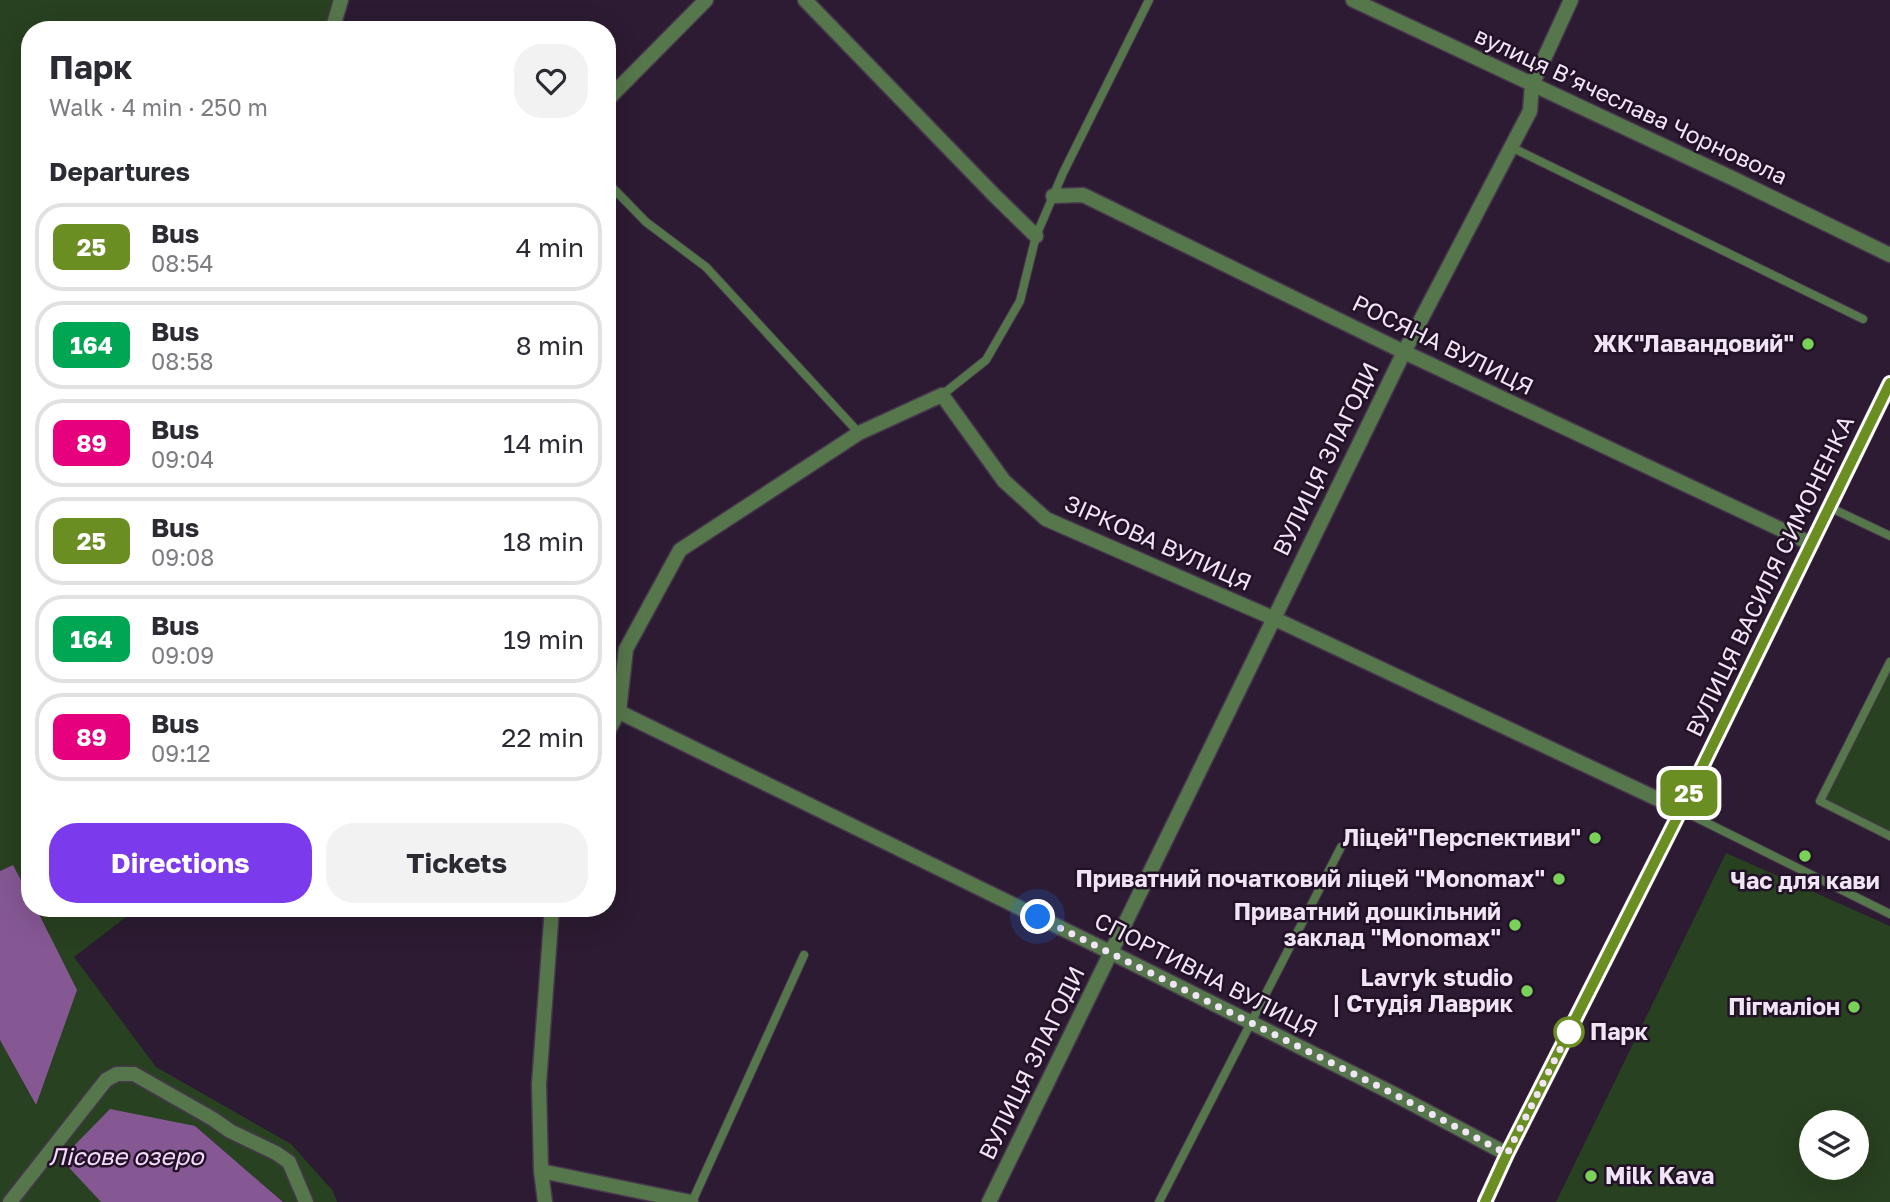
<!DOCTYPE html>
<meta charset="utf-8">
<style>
:root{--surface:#fff;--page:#f2f2f3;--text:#2b2b33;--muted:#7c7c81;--line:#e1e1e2;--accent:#7c3aed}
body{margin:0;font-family:"Golos Text",sans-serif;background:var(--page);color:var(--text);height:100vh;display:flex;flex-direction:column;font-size:26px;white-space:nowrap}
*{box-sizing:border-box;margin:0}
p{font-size:23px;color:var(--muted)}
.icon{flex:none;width:38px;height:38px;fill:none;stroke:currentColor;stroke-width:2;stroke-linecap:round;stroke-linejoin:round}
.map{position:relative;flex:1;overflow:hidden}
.drawer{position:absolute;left:21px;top:21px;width:595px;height:896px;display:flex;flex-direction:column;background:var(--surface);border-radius:28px;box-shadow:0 7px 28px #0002}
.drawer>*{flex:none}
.badge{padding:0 14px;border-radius:10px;font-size:24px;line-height:46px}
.controls{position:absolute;left:1799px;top:1110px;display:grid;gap:14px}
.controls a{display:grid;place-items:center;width:70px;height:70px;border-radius:50%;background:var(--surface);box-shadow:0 7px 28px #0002;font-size:35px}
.you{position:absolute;width:35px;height:35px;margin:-18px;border:5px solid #fff;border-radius:50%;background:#1a73e8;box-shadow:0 0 0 10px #1a73e833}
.map>.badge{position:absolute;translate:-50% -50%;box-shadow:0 0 0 4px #fff}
h2{padding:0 28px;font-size:26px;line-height:63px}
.round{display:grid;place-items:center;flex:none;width:74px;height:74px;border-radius:28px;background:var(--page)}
.head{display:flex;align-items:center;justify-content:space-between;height:119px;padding:0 28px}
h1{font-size:33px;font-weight:700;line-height:52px}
.action{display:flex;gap:14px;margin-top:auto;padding:14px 28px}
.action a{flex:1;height:80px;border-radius:28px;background:var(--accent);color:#fff;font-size:28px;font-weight:700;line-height:80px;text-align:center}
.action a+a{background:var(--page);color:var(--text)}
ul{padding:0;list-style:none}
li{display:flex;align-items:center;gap:21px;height:88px;margin:0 14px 10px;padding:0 14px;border:4px solid var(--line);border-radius:28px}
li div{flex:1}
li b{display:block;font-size:26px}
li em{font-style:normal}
li .badge{min-width:77px;font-weight:700;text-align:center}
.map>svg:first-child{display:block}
.green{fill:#284120;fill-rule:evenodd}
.water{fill:#855894}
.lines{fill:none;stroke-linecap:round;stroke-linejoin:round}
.service-casing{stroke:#47374d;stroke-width:10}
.minor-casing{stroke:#47374d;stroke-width:17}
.tertiary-casing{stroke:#47374d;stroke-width:17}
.service{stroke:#56764b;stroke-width:8}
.minor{stroke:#56764b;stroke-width:14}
.tertiary{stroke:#56764b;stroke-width:14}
.line-casing{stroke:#fff;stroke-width:16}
.line{stroke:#6b8e23;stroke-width:10}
.walk{stroke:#f0e5f5;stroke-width:7;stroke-dasharray:0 12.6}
.poi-dot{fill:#79d158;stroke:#231128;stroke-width:2.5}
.stop-dot{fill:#fff;stroke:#6b8e23;stroke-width:3.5}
.labels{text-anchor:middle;stroke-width:5;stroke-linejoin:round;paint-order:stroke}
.street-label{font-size:23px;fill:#f0e5f5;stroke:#231128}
.poi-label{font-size:23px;font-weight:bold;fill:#f0e5f5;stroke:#231128;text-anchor:end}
.stop-label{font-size:23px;font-weight:bold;fill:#f0e5f5;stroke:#231128;text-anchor:start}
.water-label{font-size:24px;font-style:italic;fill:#f3d9fc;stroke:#231128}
</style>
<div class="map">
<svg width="1890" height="1202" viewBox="0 0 1890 1202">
<rect width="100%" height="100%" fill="#2c1b32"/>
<path class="green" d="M0,0H341L332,30H30V897L13,865L0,871Z
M1890,670V831L1824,799Z
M1726,853L1890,926V1202H1556ZM1811,1122H1857V1167H1811Z
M36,908H138L74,957L156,1067L291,1144L333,1191L337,1202H283L195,1126L62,1159L101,1202H0V1040L36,1105L49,933Z"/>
<path class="water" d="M13,865L30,897V908H36L77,990L36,1105L0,1040V871Z
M110,1109L195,1126L283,1202H101L61,1159Z"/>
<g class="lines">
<defs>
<path id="service" d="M1511,147L1863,319
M607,182L646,222L706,267L859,433
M942,395L986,360L1020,301L1036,236L1063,173L1149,0
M1829,507L1890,536
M1890,662L1820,801L1890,836
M1681,810L1890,914
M692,1202L804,955
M1159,1202L1341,847"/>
<path id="minor" d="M805,0L995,196L1036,236
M332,30L341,0
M607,100L706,0
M1053,196L1083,195L1404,352L1812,544
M607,706L1112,953L1392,1093L1507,1154
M607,733L619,711L626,649L680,550L859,433L942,395L1004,481L1046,519L1273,618L1681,810
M541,1171L691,1202
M10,1202L106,1080L117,1074H134L213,1119L230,1131L276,1153L289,1162L306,1202
M545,1202L541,1171L539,1084L552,908
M989,1202L1404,352L1530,111L1532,85L1571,0"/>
<path id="tertiary" d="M1353,0L1730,177L1890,255
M1485,1202L1507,1154L1681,810L1890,383"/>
</defs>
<use href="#service" class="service-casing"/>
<use href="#minor" class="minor-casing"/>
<use href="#tertiary" class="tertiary-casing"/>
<use href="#service" class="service"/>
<use href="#minor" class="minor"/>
<use href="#tertiary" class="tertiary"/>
</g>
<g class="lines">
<defs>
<path id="line" d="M1485,1202L1507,1154L1681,810L1890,383"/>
</defs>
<use href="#line" class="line-casing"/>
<use href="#line" class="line"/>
<path class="walk" d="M1038,917L1392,1093L1507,1154L1569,1032"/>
</g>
<g class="poi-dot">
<circle cx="1808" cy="344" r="7"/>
<circle cx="1595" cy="838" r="7"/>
<circle cx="1805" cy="856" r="7"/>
<circle cx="1559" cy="879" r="7"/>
<circle cx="1515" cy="925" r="7"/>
<circle cx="1527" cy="991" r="7"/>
<circle cx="1854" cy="1007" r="7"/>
<circle cx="1591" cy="1176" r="7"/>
</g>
<circle class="stop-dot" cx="1569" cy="1032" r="14"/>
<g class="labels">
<g class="street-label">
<text transform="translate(1631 106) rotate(25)" y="8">вулиця Вʼячеслава Чорновола</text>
<text transform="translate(1443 345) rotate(26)" y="8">РОСЯНА ВУЛИЦЯ</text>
<text transform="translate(1326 459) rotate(-64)" y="8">ВУЛИЦЯ ЗЛАГОДИ</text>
<text transform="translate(1158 543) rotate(24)" y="8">ЗІРКОВА ВУЛИЦЯ</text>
<text transform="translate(1770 576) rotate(-64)" y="8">ВУЛИЦЯ ВАСИЛЯ СИМОНЕНКА</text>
<text transform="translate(1206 975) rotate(27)" y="8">СПОРТИВНА ВУЛИЦЯ</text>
<text transform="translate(1032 1063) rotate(-64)" y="8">ВУЛИЦЯ ЗЛАГОДИ</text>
</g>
<g class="poi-label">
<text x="1794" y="352">ЖК"Лавандовий"</text>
<text x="1581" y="846">Ліцей"Перспективи"</text>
<text x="1545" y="887">Приватний початковий ліцей "Monomax"</text>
<text x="1805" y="889" text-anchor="middle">Час для кави</text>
<text x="1501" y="920">Приватний дошкільний<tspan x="1501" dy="26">заклад "Monomax"</tspan></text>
<text x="1513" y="986">Lavryk studio<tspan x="1513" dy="26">| Студія Лаврик</tspan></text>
<text x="1840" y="1015">Пігмаліон</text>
<text x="1605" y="1184" text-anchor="start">Milk Kava</text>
</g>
<g class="stop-label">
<text x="1590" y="1040">Парк</text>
</g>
<g class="water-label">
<text x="126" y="1165">Лісове озеро</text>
</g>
</g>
</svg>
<div class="controls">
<a><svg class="icon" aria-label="layers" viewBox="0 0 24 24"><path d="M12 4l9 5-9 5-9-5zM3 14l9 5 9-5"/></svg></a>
</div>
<div class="you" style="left:1038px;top:917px"></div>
<b class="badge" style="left:1689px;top:793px;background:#6b8e23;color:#fff">25</b>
<section class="drawer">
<div class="head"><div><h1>Парк</h1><p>Walk · 4 min · 250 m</p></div><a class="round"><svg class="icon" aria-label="heart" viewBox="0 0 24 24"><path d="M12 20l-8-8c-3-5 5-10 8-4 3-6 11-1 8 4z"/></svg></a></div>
<h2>Departures</h2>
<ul>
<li><span class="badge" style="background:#6b8e23;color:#fff">25</span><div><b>Bus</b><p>08:54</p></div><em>4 min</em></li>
<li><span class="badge" style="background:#00a651;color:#fff">164</span><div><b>Bus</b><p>08:58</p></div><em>8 min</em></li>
<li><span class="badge" style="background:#e6007e;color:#fff">89</span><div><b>Bus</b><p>09:04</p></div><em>14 min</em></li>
<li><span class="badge" style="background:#6b8e23;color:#fff">25</span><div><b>Bus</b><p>09:08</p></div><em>18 min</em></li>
<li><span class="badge" style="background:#00a651;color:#fff">164</span><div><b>Bus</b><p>09:09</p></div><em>19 min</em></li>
<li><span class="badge" style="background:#e6007e;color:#fff">89</span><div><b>Bus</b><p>09:12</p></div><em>22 min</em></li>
</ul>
<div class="action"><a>Directions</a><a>Tickets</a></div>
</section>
</div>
